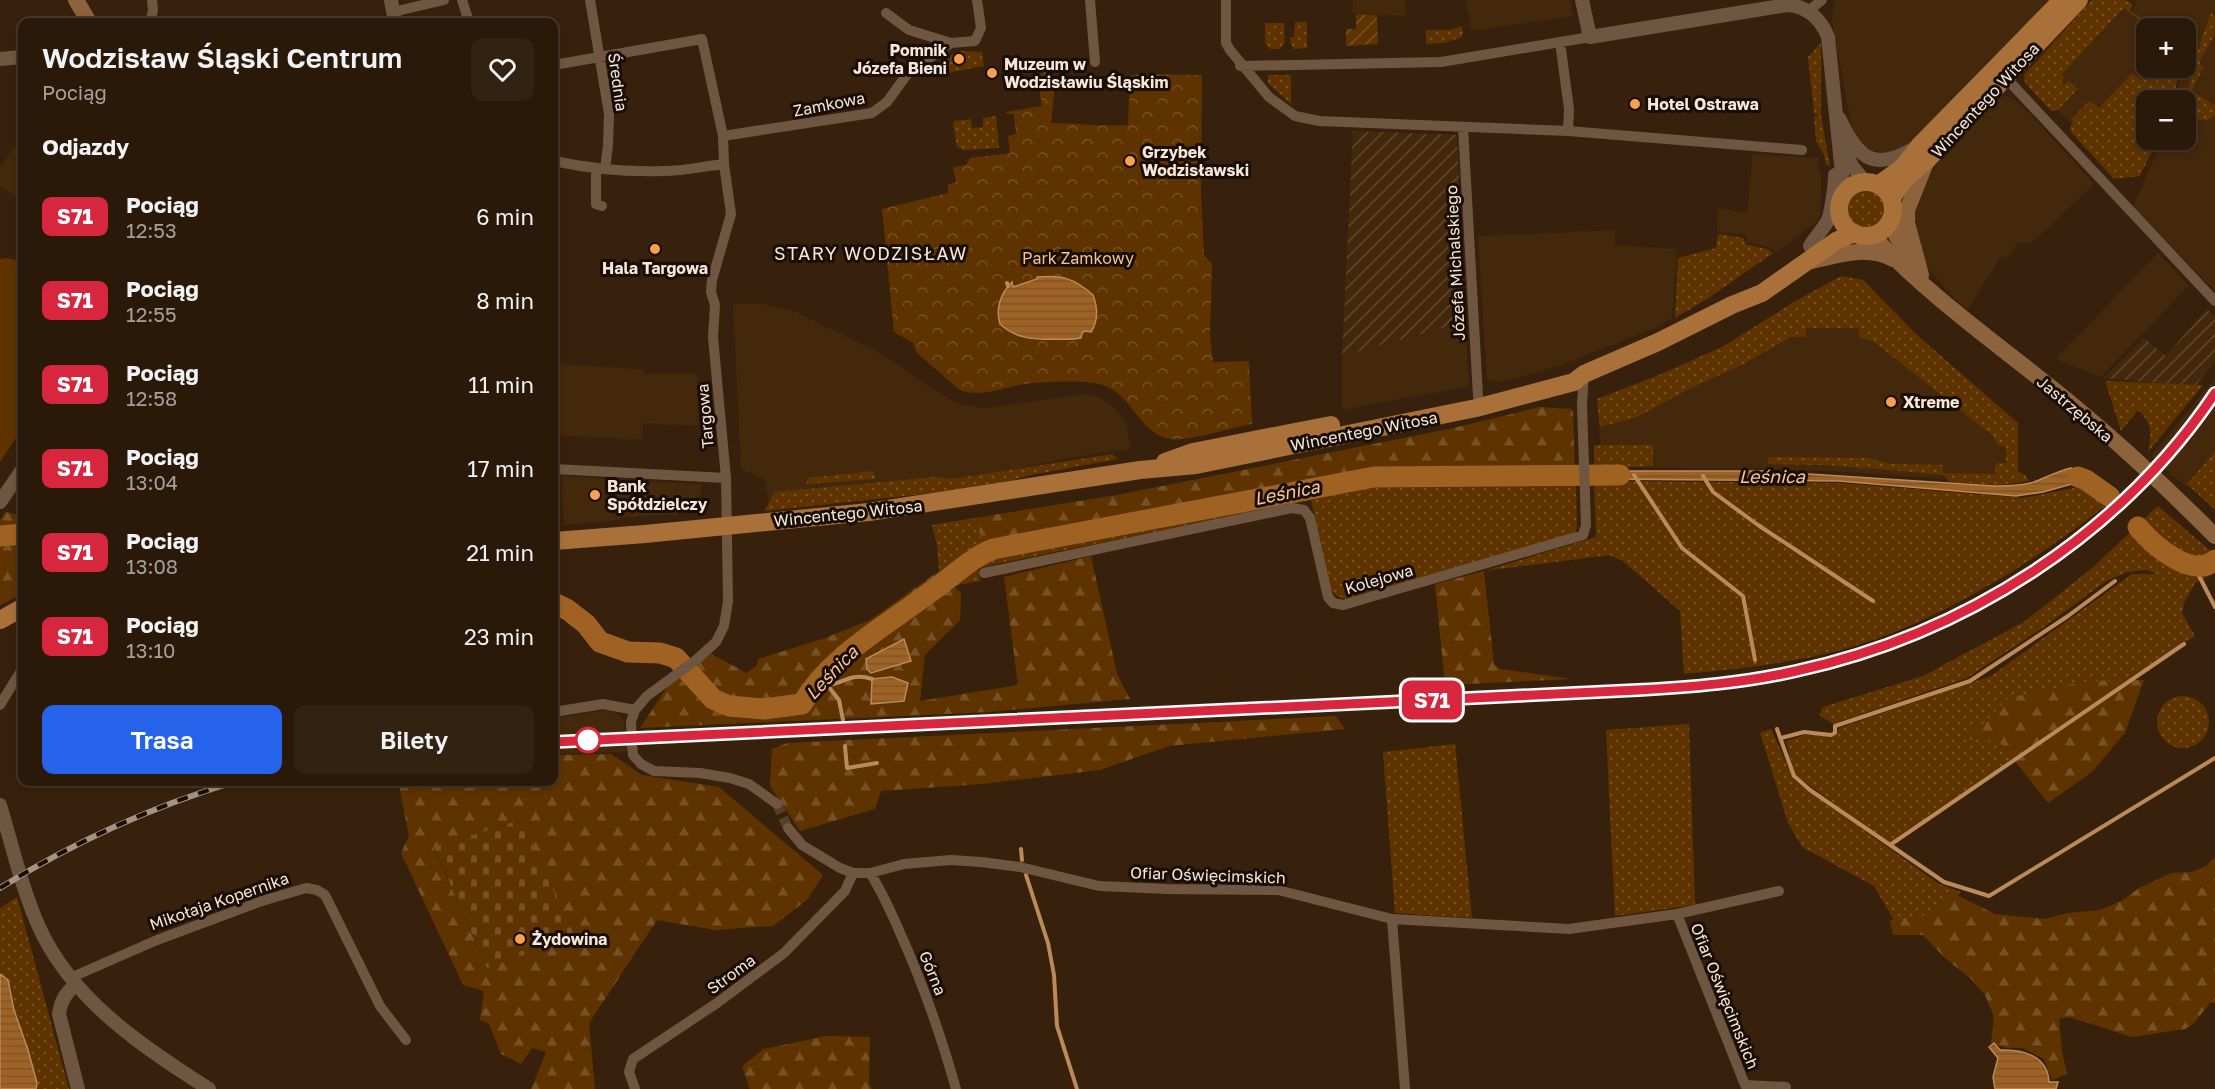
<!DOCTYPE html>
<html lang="pl">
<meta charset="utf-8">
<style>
:root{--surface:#2a1909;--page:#322212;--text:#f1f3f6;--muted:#a5a09c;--line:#46382a;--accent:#2563eb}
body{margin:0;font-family:"Golos Text",sans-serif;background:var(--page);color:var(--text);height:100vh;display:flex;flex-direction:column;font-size:22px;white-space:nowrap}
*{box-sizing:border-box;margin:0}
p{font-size:20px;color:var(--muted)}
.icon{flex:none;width:33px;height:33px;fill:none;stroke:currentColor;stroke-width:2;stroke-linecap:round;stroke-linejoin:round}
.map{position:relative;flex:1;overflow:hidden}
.panel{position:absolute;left:18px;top:18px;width:540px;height:768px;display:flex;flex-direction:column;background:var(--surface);border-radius:12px;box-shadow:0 3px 9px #0003,0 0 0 2px var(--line)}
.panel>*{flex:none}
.badge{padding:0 12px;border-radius:9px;font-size:21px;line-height:39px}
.buttons{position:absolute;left:2136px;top:18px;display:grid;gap:12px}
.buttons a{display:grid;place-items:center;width:60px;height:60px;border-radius:12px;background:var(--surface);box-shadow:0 3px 9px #0003,0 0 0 2px var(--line);font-size:30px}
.map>.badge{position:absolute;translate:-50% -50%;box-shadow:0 0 0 3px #fff}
h2{padding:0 24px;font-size:22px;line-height:54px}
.round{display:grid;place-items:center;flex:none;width:63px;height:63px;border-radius:12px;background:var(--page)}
.head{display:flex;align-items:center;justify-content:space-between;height:102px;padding:0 24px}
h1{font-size:28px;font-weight:600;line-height:45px}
.button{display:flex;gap:12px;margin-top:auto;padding:12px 24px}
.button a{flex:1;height:69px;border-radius:12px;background:var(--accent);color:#fff;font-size:24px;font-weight:600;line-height:69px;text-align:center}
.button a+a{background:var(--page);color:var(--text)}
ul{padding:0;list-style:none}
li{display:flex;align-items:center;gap:18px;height:84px;padding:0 24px}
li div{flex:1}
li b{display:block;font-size:22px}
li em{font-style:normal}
li .badge{min-width:66px;font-weight:700;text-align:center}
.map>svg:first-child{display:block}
.built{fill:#44280c}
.industrial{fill:url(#industrial-furrows)}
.grass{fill:url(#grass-dots)}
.forest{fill:url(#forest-firs);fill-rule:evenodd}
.cemetery{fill:url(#cemetery-stones)}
.park{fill:url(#park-crowns)}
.garden{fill:url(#garden-furrows)}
.pitch{fill:#5e3300}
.water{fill:url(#water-rules);stroke:#ba8a5a;stroke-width:1.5}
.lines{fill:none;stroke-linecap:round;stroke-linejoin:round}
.stream{stroke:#ba8a5a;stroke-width:4}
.river{stroke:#a06222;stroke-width:21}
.minor-tunnel{stroke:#553f2b;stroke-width:10;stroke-dasharray:10 5;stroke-linecap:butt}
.minor{stroke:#6f5640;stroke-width:10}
.tertiary{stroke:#6f5640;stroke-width:14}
.secondary{stroke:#8c633d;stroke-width:16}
.primary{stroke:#a9703a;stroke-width:18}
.rail-casing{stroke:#a59282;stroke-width:6}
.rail{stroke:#180e06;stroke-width:4;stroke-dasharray:11;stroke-linecap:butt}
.line-casing{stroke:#fff;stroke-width:14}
.line{stroke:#d7263d;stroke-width:9}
.poi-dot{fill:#f8a04b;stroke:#180e06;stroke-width:2}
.stop-dot{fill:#fff;stroke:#d7263d;stroke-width:3}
.labels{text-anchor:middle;stroke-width:6;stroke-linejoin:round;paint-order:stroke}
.poi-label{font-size:16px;font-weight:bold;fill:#f7e7db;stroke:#180e06;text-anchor:start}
.street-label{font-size:16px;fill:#f7e7db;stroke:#180e06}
.park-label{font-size:16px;fill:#f6c194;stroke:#180e06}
.neighbourhood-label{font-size:18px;letter-spacing:1.5px;fill:#f7e7db;stroke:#180e06}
.water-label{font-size:18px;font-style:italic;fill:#fbc699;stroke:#180e06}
</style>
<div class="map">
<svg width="2215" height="1089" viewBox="0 0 2215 1089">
<defs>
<pattern id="industrial-furrows" width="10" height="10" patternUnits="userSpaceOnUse" patternTransform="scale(1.5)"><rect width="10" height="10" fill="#44280c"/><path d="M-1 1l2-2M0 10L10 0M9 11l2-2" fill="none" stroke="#60472f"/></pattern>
<pattern id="grass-dots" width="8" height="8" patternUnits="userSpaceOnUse" patternTransform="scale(1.5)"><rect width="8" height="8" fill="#5e3300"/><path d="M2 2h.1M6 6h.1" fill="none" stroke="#765125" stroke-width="1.8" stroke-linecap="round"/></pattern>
<pattern id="forest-firs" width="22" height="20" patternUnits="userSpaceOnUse" patternTransform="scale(1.5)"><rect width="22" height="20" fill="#5e3300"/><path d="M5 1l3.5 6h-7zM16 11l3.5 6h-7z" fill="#765125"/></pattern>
<pattern id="cemetery-stones" width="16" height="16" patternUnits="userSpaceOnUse" patternTransform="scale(1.5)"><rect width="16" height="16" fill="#5e3300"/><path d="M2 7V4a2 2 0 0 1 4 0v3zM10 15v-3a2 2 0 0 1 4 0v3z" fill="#765125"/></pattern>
<pattern id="park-crowns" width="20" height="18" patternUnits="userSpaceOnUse" patternTransform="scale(1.5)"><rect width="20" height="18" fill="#5e3300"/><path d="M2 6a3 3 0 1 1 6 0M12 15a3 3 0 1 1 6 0" fill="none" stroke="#765125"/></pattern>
<pattern id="garden-furrows" width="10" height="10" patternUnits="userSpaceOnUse" patternTransform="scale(1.5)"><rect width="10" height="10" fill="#5e3300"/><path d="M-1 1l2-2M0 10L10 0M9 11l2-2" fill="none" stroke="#765125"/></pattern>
<pattern id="water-rules" width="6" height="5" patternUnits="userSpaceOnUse" patternTransform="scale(1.5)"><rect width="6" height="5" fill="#a06222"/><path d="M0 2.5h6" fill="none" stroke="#795530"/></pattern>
</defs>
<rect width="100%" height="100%" fill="#38210c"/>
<path class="built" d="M1353,0H1405V16L1352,13Z
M1466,0H1570L1573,16L1471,31Z
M1835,0H2051L1988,61L1911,143L1900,151L1883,154L1867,149L1859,142L1851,124L1832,20Z
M2134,0H2215V291L2133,207L2162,140H2186V100H2174L2183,68H2186V58L2191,38L2186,35V28H2169L2132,13L2148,28H2146V68H2151L2140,80L2132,73L2099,109L2092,102L2072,119L2074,121L2071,123L2058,110L2078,89L2065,84L2061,81L2062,74L2125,8L2132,12L2136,4Z
M2007,96L2012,98L2034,118L2094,184L2032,243H2017L2007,258L2001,256L1968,310L1952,296L1925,265L1916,238L1913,204L1939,160L1996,101L2001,97Z
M22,136V201L0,186V167Z
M1753,154L1818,158L1821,178L1820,216L1816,222L1775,253L1770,247L1746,242L1747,235L1717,232L1718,208L1747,213Z
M1615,230V245L1677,249L1672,318L1657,327L1561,365L1502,382L1487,380L1478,236Z
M2158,253L2189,286L2100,377L2058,360L2059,355Z
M1841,276L1863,280L1918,336L2018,423V472L2025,475L2029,481L2000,485L1950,482L1944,476L1943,479L1851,472L1766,469L1602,467L1597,399L1659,375L1724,346L1794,302Z
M733,304H762L796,312L872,349L895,362L929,387L958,404L985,408L1079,395H1091L1101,398L1115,408L1126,424L1131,449L1074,457L914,489L769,502L764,479L741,469Z
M1465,322L1469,386L1342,410V356Z
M554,364L643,369L644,374H697L698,426L643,423L642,440L554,435Z
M2215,378V454L2185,486L2151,456Z
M561,476L701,484L699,512L619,518V520L564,525Z
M608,710L615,713L624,720L627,752L554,754V718Z"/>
<path class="industrial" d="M1353,131L1457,135L1465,322L1342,356Z
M2207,309L2215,317V361L2195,386L2103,378L2144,338L2166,356Z"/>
<path class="grass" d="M2092,0H2125L2133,4L2130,11L2160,28H2148L2124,8L2062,74L2064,77L2061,81L2064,84L2069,81L2078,89L2058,110L2051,111L2025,83L2024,75Z
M2211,13L2215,15V34L2200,61V65L2204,67L2191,91L2215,105V115L2208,120L2186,119C2184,89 2200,41 2211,13Z
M1295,22H1307V48L1294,49L1290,42V37H1294Z
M1265,23H1284L1285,42L1280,49H1270L1265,43Z
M1462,26L1463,32L1462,37L1444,43L1426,44V30H1450Z
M1821,43V115L1830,167L1826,164L1824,155L1816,141L1814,116H1817V114L1814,113L1808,57Z
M960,51L982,52L984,66L942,74L941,60L956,53L957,63L961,62Z
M2151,68H2181L2172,100H2146V140H2158L2157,141L2140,176L2114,179L2071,132L2070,127L2073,121L2072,119L2088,102H2092L2099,108L2132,73L2140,79Z
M1268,75H1291V104L1268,83Z
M996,116L999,148L964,150L957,147L953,124L954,121L971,119L972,128L983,127V118Z
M1845 209a21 21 0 1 1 42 0a21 21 0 1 1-42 0Z
M1718,234L1744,238L1745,244L1767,249L1773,253L1707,299L1675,318L1678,258L1716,248Z
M1841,276L1863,280L1918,336L2018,423V472L2025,475L2029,481L2000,485L1950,482L1943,475L1888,470L1825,465L1768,464V457L1868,458L1893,464L1943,465V473L1995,474L1996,463H2006V446L1998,445L1993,436L1873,341L1859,337V328H1806V337H1791L1744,364L1691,388L1637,417L1600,427L1597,399L1659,375L1724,346L1794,302Z
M2105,381L2203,385L2148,452C2152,435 2152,422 2138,410L2121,431Z
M1594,445H1653V464L1652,466L1594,468Z
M2215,452V510L2187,484Z
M1112,454L1118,459L1031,475L1005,482L942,492L764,511L775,492L935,477L952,479Z
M874,471L875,479L807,484V478Z
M1451,481L1529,484L1576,482L1577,528L1573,534L1345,599L1337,596L1331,590L1311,500L991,565L978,569L980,581L953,586L950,583L976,560L993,554L1366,482Z
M1594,481L1840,483L2023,498L2079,487L2094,496L2104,507C2029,566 1929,627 1837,651C1786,664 1736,669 1684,674L1680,611L1623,561L1609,555L1484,571L1596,537Z
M2158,506L2213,553L2212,575L2195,583L2184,603L2182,613L2195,636L2128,680L2089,689L2015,757L1889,843L1795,775L1786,741L1805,735L1835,736L1839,728L1991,676L2132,574H2157L2147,570L2127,572L2106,581L2044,627L1967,678L1833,724L1819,715L1823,707L1923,676L2024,622L2091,569Z
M974,518L985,547L971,554L945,577L939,571L937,545L932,525Z
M2157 722a26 26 0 1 1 52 0a26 26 0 1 1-52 0Z
M1689,724L1695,905L1615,916L1606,730Z
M1771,729L1794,780L1939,884L1961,892L1938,920L1895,922L1874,886L1802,847L1788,823L1760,733Z
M1455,744L1472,918L1395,913L1383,752Z
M17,897L69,1089H36L37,1083L28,1050L14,1010L8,980L0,974V908Z"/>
<path class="forest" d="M1540,407L1571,409L1573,411L1575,469L1529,472L1365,471L1151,512L985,547L974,518L1117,495L1449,429Z
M6,512L22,516V594L0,605V520Z
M1091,556L1117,674L1130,699L988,712L640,728L668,686L711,654L747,673L757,665L758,659L825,638L870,620L939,571L961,593L960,620L925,655L920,701L1018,685L1004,577Z
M1484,571L1494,664L1500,669L1572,679L1445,685L1435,584Z
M2144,680L2125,733L2092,772L2048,803L1999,741L1957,739L1984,723L2008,698L2087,681Z
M1336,716L1345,729L1169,746L1100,770L982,784L881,791L875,809L800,831L770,786L772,749L787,743Z
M611,754L642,775L719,787L823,875L808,899L773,926L715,930L657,920L589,1023L595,1089H531L546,1052L532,1048L521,1064L501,1054L489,1024L480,1020L484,991L463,985L401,853L409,836L399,785L397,782H554V755ZM521,820L487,968L434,848Z
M2215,857V1003H2210L2194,1023L2185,1029L2132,1037L2069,1017L2059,1019L2062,1051L2067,1074L2052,1080L2044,1059L2023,1048H2007L1991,1043L1994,1017L1985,995L1971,979L1945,958L1923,935H1893L1890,920L1934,914L1953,893L1995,914L2044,919L2068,913L2100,910L2121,901L2139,888L2171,873L2192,872L2206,866Z
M826,1036L870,1037L869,1084L872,1089H750L742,1066L764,1049Z"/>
<path class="cemetery" d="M521,820L574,935L487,968L434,847Z"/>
<path class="park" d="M1034,59L1041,70L1051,75L1054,93L1051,123C1077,123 1102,127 1128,125L1130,76L1140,74L1202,75L1201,193L1204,255L1212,264L1210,335L1213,362L1249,361L1252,424C1232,427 1188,442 1171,439C1134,433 1134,385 1087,382C1069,381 1050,382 1032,383C1009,385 982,399 960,390L917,353L913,343L894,332L882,209L948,193V185L956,182L953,167L966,165L970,158L1010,153L1008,136L1016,134L1014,114H1007L1006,112L1042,106Z"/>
<path class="garden" d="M1356,14L1377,15L1378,44L1346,46V29H1356Z"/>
<path class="pitch" d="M6,258L22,261V429L0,462V259Z"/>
<path class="water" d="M1037,277C1062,275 1074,278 1093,295C1098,308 1098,321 1091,332L1085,331L1082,333L1081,338C1071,340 1063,339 1053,339C1033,340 1015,338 1000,324C995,308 1001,293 1012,282L1013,287L1037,279Z
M2071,468L2100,480L2108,487L2095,494L2079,482L2043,492L2016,496L1839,481L1593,479V471H1763L1994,486C2007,486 2021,486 2034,482C2047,477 2058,471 2071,468Z
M904,639L911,661L871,673L867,669L866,659Z
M892,677L908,683L904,701L871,704L872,679Z
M0,974L8,980L14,1010L28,1050L37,1083L36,1089H0Z
M1994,1043L2000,1050C2023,1049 2048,1056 2049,1082H2058L2056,1089H1995L1993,1077L1998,1058L1989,1047Z"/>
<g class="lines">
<path class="stream" d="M1007,283L1008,286
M1634,475L1682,548L1743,596L1755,660
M1703,476L1713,492L1758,525L1873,601
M2195,568L2215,607
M817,684C840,690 847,670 872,679
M828,686L839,700L843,720
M1777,729L1794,776L1810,790L1944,882L1989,896L2215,758
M1781,738L1804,732L1831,735L1835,733V726L1970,681L2068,616L2115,581
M845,746L847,768L877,763
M1890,845L2184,644
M1021,849L1022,860
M1026,875L1048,943L1054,975L1057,1026L1077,1089"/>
<path class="river" d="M2078,477L2086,480L2110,497
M2138,527C2153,545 2192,580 2215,560
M0,536L22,534
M554,603L568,610L586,624L600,642L628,652L660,653L676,658L713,699L729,706L764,709L802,704C829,657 887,625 929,593C951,578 969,559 993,549L1374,477L1620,475"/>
<path class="minor-tunnel" d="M777,804L788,828"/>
<path class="minor" d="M462,0L469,22
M590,0L609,114L608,145L605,169
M1090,0L1095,62
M1226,0V43L1230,50L1269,97L1295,116L1319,121L1568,131L1802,150
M1808,11L1822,0
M393,12L444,0
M886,13L909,30L951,43L975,41L981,28L977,0
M150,22L153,11L152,0
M1560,42L1569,109L1568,131
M554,65L702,39L723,136L724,164L731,214L712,280L711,292L715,305L713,337L726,478L728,601L724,626L716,642L696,660L647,696L635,710L631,722L632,744L633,755L641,764L654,771L700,773L730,778L749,784L777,804
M1240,66L1441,62L1590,37
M2006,78L2215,301
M1463,127L1478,396
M723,136L872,113L887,102L908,73L951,43
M554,161C590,169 627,172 664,171C684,171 704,166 724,164
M596,169V204L602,206
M554,469L726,478
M984,573L1292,508L1304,510L1310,518L1328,597L1333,603L1343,605L1583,535L1586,525L1582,405L1584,374
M0,705L22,669
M554,712L603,704L635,710
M788,828L802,845L840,868L853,873H870L904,864L951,860L981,862L1020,867L1099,886L1167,889L1278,890L1392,919L1569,929L1677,914L1779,891
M870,873C883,893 892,914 901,935C924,986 941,1036 956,1089
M1677,914L1745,1085L1786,1087
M1392,919L1405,1089
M70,978L157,940L262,901L306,888L317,890L325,895L380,1006L406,1040
M635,1089L629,1072L633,1059L717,1003L784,953L845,891L853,873"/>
<path class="tertiary" d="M391,0L395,22
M1582,0L1590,37L1787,5C1807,6 1821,19 1828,37L1844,193
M0,59L22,57
M1839,118C1857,156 1872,173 1913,149
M1843,145L1852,166L1865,182
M1810,246C1815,238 1822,230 1827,222C1831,216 1835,184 1835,175
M0,502L22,470
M0,805C12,845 22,889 39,927C72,1000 143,1047 209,1089
M76,984C66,993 61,1000 59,1014L78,1089"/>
<path class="secondary" d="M76,0L89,22
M1889,223L1914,266
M1872,235C1934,302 2011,353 2081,412C2128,451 2172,493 2215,536
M1807,262C1835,256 1866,244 1893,259
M1921,275L1907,223V210L1927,160"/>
<path class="primary" d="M1839 209a27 27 0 1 1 54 0a27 27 0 1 1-54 0Z
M1878,185L1903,167L1920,145L2062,0
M1891,199L1904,180L1927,160L2079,0
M1165,462L1193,452L1331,425
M554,541L645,534L869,512L1140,470L1196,465L1476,408L1574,382L1584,374L1658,342L1732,305L1762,293L1836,241L1854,233
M0,620L22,608"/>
<defs>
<path id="rail" d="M554,742L1638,690C1691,686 1744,683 1796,671C1908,647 2021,593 2107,516C2147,480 2183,438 2215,394
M0,888C74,842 151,807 234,782"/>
</defs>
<use href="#rail" class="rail-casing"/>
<use href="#rail" class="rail"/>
</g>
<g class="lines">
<defs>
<path id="line" d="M554,742L1638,690C1691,687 1744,683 1796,671C1963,635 2119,536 2215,393"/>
</defs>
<use href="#line" class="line-casing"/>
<use href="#line" class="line"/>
</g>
<g class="poi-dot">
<circle cx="959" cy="59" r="6"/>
<circle cx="992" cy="73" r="6"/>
<circle cx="1635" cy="104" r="6"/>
<circle cx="1130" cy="161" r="6"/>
<circle cx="655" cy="249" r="6"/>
<circle cx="1891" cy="402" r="6"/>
<circle cx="595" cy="495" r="6"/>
<circle cx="520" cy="939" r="6"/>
</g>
<circle class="stop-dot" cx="588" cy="740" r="12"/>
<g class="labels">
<g class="poi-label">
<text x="947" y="56" text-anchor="end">Pomnik<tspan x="947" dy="18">Józefa Bieni</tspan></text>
<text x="1004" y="70">Muzeum w<tspan x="1004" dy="18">Wodzisławiu Śląskim</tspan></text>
<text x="1647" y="110">Hotel Ostrawa</text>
<text x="1142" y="158">Grzybek<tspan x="1142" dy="18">Wodzisławski</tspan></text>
<text x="655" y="274" text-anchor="middle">Hala Targowa</text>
<text x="1903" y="408">Xtreme</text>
<text x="607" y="492">Bank<tspan x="607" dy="18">Spółdzielczy</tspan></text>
<text x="532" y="945">Żydowina</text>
</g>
<g class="street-label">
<text transform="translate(618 82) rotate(82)" y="6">Średnia</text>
<text transform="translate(1985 100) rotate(-47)" y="6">Wincentego Witosa</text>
<text transform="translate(829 104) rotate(-11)" y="6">Zamkowa</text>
<text transform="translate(1455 263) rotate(-93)" y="6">Józefa Michalskiego</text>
<text transform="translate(2075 409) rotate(40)" y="6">Jastrzębska</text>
<text transform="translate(705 416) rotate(-95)" y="6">Targowa</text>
<text transform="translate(1364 431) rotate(-11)" y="6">Wincentego Witosa</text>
<text transform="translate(848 513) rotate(-6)" y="6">Wincentego Witosa</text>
<text transform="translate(1379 579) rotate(-16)" y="6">Kolejowa</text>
<text transform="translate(1208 875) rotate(2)" y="6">Ofiar Oświęcimskich</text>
<text transform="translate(219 901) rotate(-19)" y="6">Mikołaja Kopernika</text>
<text transform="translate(933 973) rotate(68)" y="6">Górna</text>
<text transform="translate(731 974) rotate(-36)" y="6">Stroma</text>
<text transform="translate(1725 996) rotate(68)" y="6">Ofiar Oświęcimskich</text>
</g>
<g class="park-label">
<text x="1078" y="264">Park Zamkowy</text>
</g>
<g class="neighbourhood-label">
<text x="871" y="260">STARY WODZISŁAW</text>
</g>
<g class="water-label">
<text x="1772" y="483">Leśnica</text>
<text transform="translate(1287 493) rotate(-11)" y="6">Leśnica</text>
<text transform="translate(832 673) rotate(-46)" y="6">Leśnica</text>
</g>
</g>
</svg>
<div class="buttons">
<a>+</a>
<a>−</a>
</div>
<b class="badge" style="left:1432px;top:700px;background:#d7263d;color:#fff">S71</b>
<section class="panel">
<div class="head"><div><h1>Wodzisław Śląski Centrum</h1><p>Pociąg</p></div><a class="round"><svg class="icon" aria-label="heart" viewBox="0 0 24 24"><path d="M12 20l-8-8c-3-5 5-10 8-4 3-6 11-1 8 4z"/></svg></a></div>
<h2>Odjazdy</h2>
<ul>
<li><span class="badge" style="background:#d7263d;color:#fff">S71</span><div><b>Pociąg</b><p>12:53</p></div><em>6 min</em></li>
<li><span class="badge" style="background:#d7263d;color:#fff">S71</span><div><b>Pociąg</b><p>12:55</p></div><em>8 min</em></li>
<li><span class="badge" style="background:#d7263d;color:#fff">S71</span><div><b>Pociąg</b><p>12:58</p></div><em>11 min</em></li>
<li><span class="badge" style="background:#d7263d;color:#fff">S71</span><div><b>Pociąg</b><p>13:04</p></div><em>17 min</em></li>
<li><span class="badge" style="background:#d7263d;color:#fff">S71</span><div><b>Pociąg</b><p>13:08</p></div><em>21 min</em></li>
<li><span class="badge" style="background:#d7263d;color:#fff">S71</span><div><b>Pociąg</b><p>13:10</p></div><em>23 min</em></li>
</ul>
<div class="button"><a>Trasa</a><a>Bilety</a></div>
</section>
</div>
